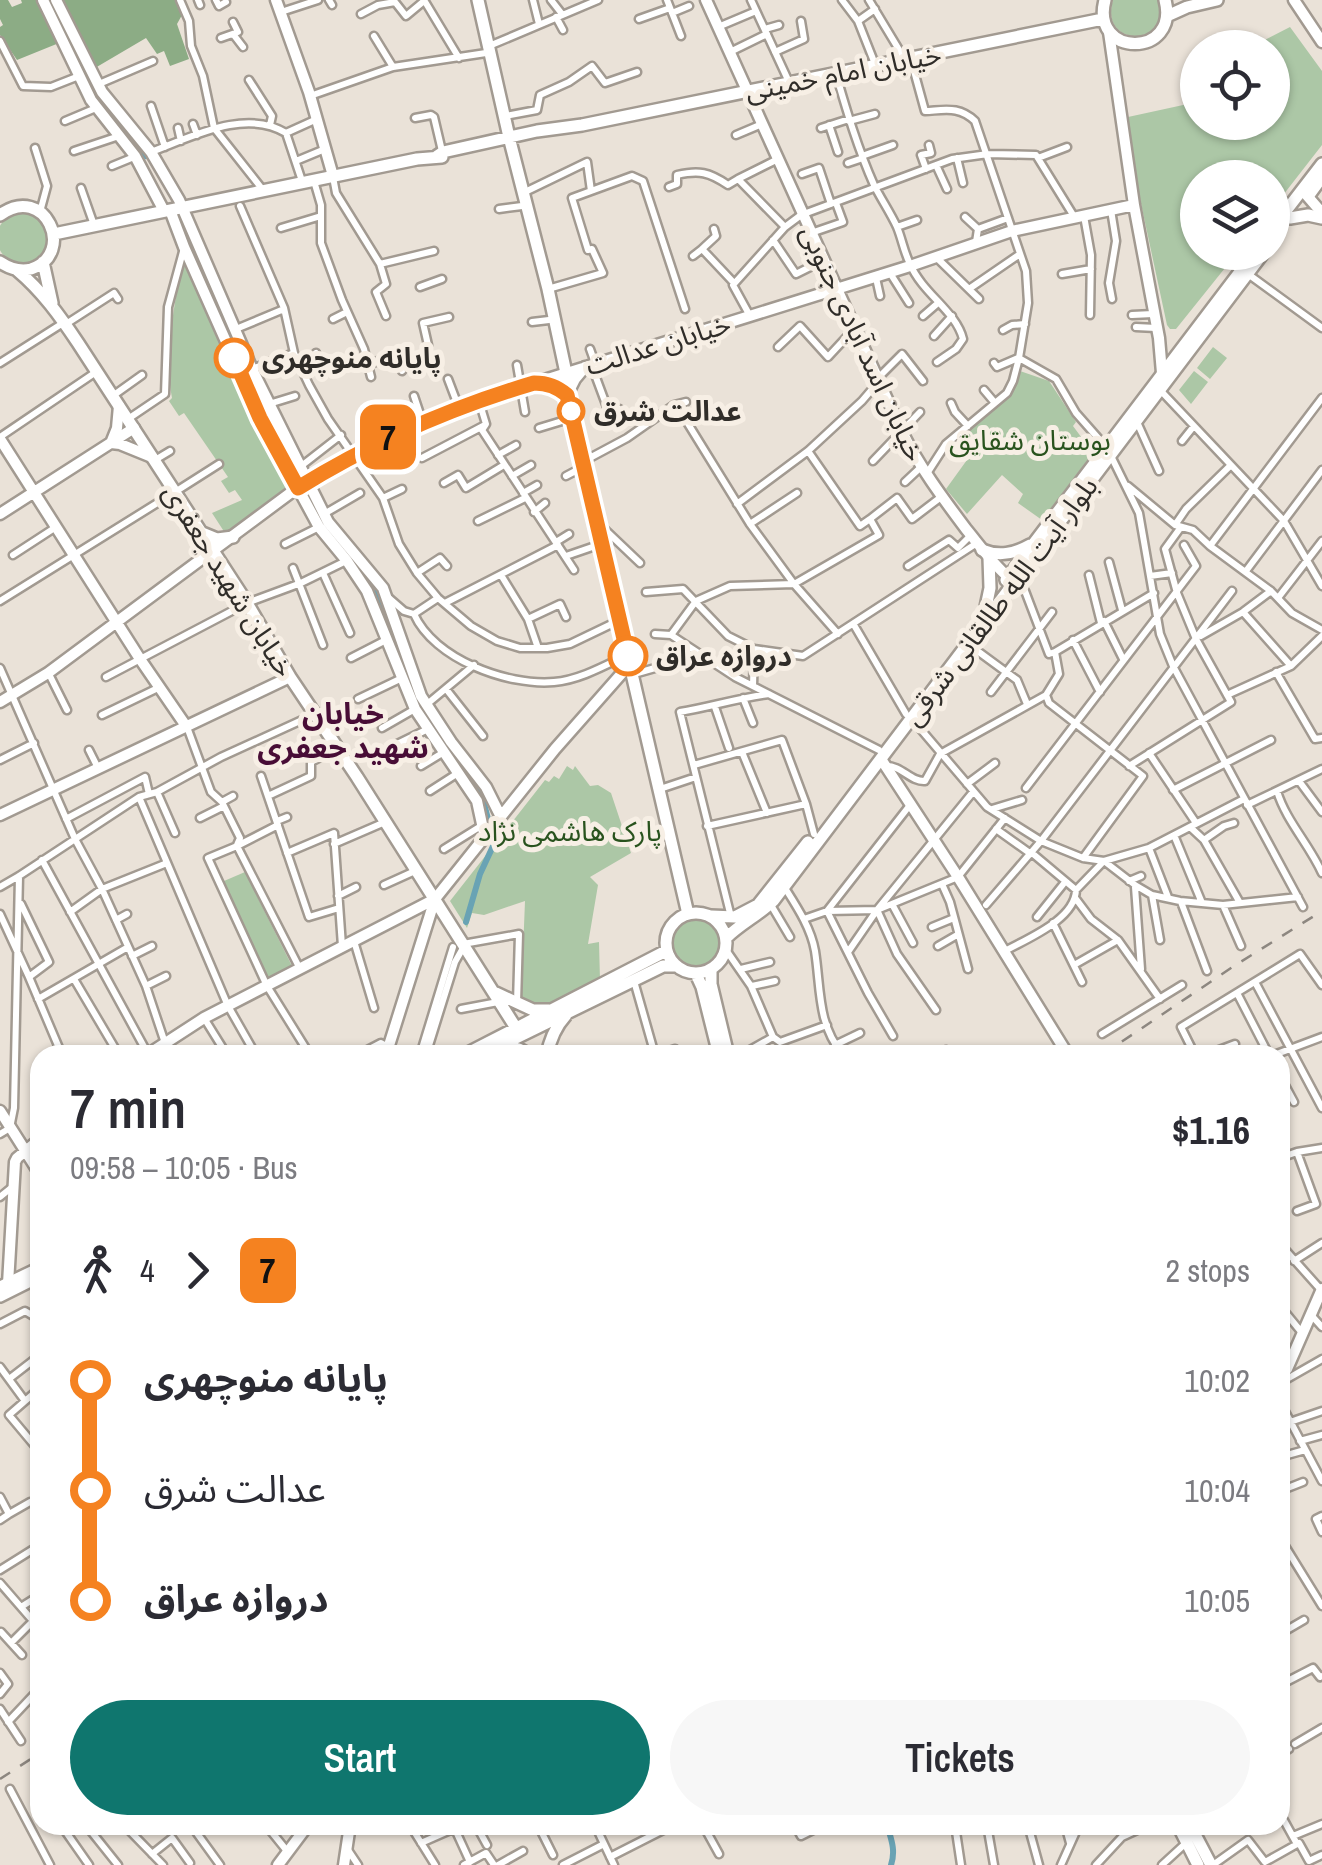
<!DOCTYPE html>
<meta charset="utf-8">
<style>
:root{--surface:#fff;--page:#f7f7f7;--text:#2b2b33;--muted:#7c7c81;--accent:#0f766e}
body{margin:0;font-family:"Archivo Narrow","Noto Sans Arabic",sans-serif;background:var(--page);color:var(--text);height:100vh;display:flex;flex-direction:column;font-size:38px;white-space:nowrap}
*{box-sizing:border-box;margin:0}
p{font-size:32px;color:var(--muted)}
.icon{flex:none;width:55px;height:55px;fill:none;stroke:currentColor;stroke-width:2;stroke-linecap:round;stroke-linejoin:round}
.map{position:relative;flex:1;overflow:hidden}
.sheet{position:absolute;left:30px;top:1045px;width:1260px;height:790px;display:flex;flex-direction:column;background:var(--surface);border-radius:30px;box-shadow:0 2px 8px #0004}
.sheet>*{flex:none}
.badge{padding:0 20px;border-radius:15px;font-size:35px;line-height:65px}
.tools{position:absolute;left:1180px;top:30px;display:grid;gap:20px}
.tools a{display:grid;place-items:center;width:110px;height:110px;border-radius:50%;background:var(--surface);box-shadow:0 2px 8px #0004;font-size:50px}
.map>.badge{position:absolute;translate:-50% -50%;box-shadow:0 0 0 5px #fff}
.legs{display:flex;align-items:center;gap:15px;height:110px;padding:0 40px;font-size:32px}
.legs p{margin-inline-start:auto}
.head{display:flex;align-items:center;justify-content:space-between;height:170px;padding:0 40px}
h1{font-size:55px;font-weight:600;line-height:75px}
.action{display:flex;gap:20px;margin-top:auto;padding:20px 40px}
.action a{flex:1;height:115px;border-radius:60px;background:var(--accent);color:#fff;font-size:40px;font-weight:600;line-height:115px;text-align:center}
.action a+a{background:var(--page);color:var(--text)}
ul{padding:0 40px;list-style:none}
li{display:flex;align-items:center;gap:35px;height:110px;font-size:38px}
li i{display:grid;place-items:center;width:15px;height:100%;margin:0 12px;background:currentColor}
li i::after{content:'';width:25px;height:25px;margin:-12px;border:8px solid;border-radius:50%;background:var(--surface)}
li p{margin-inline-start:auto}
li:first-child i{background:linear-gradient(#0000 50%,currentColor 0)}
li:last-child i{background:linear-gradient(currentColor 50%,#0000 0)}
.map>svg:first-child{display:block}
.green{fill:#acc7a6}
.forest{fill:#8cac85}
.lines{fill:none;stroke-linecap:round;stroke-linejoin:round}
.canal{stroke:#69a3b4;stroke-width:6}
.street-casing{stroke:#a29a91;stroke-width:11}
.secondary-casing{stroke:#a29a91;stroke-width:15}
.primary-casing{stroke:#a29a91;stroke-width:16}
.street{stroke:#fff;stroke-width:6}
.secondary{stroke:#fff;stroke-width:10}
.primary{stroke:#fff;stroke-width:11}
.rail{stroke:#8d8780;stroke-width:2.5;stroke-dasharray:12 12;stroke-linecap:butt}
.line-1-casing{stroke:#fff;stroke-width:22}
.line-1{stroke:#f58220;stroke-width:15}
.stop-1-dot{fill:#fff;stroke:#f58220;stroke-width:5}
.labels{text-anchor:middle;stroke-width:10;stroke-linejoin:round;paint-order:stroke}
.street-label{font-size:28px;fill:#302d29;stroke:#f7efe5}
.stop-label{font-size:28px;font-weight:bold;fill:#302d29;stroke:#f7efe5;text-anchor:start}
.park-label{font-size:28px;fill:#29531e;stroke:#f7efe5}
.neighbourhood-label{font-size:30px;font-weight:bold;fill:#480d36;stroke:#f7efe5}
</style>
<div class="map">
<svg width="1322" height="1865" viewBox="0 0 1322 1865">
<rect width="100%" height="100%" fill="#eae2d8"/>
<path class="green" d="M1113,0H1158C1173,48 1098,48 1113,0Z
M1290,27L1322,71V145L1273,208L1272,178H1198V252L1237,253L1176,329H1170L1167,325L1140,199L1128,117L1197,102L1198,122H1272V48L1251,47Z
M-3 238a26 26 0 1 1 52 0a26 26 0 1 1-52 0Z
M184,264L250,409L288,486L225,533L212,513L242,500L235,490L229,493L221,481L228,477L184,413L179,416L169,401L172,398C164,357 174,305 182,265Z
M1213,347L1227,358L1210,379L1197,368Z
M1020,371L1049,381L1076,422L1073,426L1093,453L1042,520L1018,503L1023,494L1002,475L967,514L946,489L972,453L958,439C980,420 1014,400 1020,371Z
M1194,371L1208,382L1191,404L1179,390Z
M567,766L573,770L575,766L590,786L598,785L611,793L631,853L590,877L598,885L588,944L599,942L600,980L538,1008L521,1002L525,901L484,915L472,913L467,928L450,901L545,780L549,782L554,776L559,779Z
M245,872L293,968L266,983L224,881Z
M671 944a25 25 0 1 1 50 0a25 25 0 1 1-50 0Z"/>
<path class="forest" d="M0,0H8L12,7L22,3L21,0H39L59,43L17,60L0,35V27L3,25L0,19Z
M61,0H175L182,15L177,24L189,59L170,66L164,51L157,54L146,38L95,68Z"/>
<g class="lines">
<path class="canal" d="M77,52L96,97L131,139
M138,147L146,156
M192,249L209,287
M214,299L240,360L292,466
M355,562L376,595L401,662
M417,702L481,792L488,819
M466,922L480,874L494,844
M450,967L455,953
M887,1825C891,1839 896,1850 891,1865"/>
<defs>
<path id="street" d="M180,0L189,21L191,46L203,76L214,128L263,190
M198,0L200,5
M216,0L219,6L226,2
M329,0L332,5
M424,0L459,58
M533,0L539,24
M551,0L562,14
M667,0L681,36
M751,0L789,82
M842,0L858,21
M869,0L904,58
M281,12L318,0
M672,13L689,6
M361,14L378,5L395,2L406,16L424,1
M556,17L563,30
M639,19L670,8
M718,27L756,11
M765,29L779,25
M233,34L243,47
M374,36L393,67
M221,38L238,32L233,22
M0,41L23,86L51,87L79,76
M489,46L598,0
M730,52L767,34
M775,52L804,39L801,21
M911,60L925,111C946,110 959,106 975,121L1026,271L1028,303L1019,358L1013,381L1007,393L946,444L926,475
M875,64L858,21L875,9
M836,74C847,112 858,149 874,185C881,199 890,212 897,227C902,239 904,252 910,264C923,294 956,311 963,339L956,349L937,362
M249,80L272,116L270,125
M99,84L153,61
M310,96L393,67L486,53
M151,106L165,147
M505,116L537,110L540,95L569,82L592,66L605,83L637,72
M415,118L431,115L434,117L442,151
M65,121L96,108
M849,121L875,114
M193,124L197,135
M829,125L838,152
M178,128L181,141
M821,128L849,119
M286,133L317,119
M736,135L762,124
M35,148L47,186L40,212
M74,151L119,136
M151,152C192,137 245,108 286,133L302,181
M862,156L893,145
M957,158L963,183
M1038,158L1067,147
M778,159L738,179L785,227
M296,161L325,149
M848,163L863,158
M936,165L947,189
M112,166L134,157
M926,169L921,155L931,153L929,145
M802,174L819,168L831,204
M333,177L336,193L380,264L386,284L376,292L386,316
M314,181L321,205V243L342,300L364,349L371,377
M669,187L677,184V175C699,170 709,172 728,185L738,179
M81,188L94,225
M525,192L587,162L591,191
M240,206L284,308L294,353L309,385L328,419L383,498L399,544L417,573L438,598L471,626L497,641L520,648H547L570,644L620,620
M499,209L522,206
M1111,210L1116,241L1109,283L1112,299
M1084,216L1091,255L1090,315
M965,217L978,229
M897,227L917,220
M281,228L321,216
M714,229L716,236L702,249L734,283
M811,233L843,222L836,203
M773,240L796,274L822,261
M976,242L978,229L1008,218
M693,256L702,249
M937,258L979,299
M380,264L434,251
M890,273L909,303
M1062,274L1091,269
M1248,274L1322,328
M876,278L880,296
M420,287L442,279
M548,289L603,273L592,249L588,250L572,198L632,176L643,181L685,309
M969,289L1020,254
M1132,315L1153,314
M750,316L733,285L785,227L801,215L952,159L988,154L1036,155L1075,218
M923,316L938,303
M333,319L347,312
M532,322L549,320
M66,324L114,293L118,299
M1136,327L1156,328
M236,329L284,309
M1003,330L1012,325L1025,324
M934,336L952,316
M428,345L423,323L449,317
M778,347L800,326L828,357L854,329
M590,349L595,363
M1019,358L1056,379L1076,413L1106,447
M0,363L63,323
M994,363L997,367L1018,358
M591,364L607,407L619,409L621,423
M369,365L395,353L402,371
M517,365L525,412
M252,369L294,353
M302,369L320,361L316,353
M448,379L459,408
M984,390L995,403
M1161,391L1284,521L1322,586
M114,395L142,375
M414,396L422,420
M479,401L486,424L482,430L574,570
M951,403L955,412L968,426
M269,404L295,396
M682,414L750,524L794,584L838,634
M128,419L165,394L168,307L184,248
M1137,422L1159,471
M539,428L572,418
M0,437L96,372
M1182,441L1194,426
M808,451L860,526L870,519
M498,455L516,445
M1111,456L1139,513L1160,634L1173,666L1303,907
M422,458L485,425
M155,460L170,451
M584,461L627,438L674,405L686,402
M873,461L920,412
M300,467L341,435
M512,476L531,465
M566,476L583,467
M905,482L921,467
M444,483L458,475L466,488L504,465
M1128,486L1175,525L1193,530L1210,546L1271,591L1292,613L1322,630
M175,492L219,464
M523,493L537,485
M383,498L402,489
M737,504L808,451L862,401L874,387L878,378L902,354L923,381
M534,512L545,503
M324,514L360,493
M478,521L525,498
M598,523L640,563
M750,524L797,493
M1175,525L1186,509L1231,465
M556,542L569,534
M285,544L319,527
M1210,546L1322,398
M13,555L56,527
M566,556L601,544
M1109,562L1122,610
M908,566L949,540L958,548L970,536
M293,568L323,645
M1246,571L1322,470
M323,573L350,633
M417,573L440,558L447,566
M501,575L528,619L538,648
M1089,575L1101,623
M1150,576L1172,573
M1014,582L1025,591L1049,654L1055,652
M646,592L683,589L728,636L754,649L803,656L977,543
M389,598L404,611L414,614C434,659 507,686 554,682C579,680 604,666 627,655
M1278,598L1322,541
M0,601L167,497
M445,603L558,545
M1243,612L1291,666
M414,614L438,598
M528,619L560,604L566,617
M1104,621L1123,659
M854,625L906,714
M655,634L671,635L735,677L879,750
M671,635L696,601L730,586L794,584L879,535L870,519L897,498L912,519L941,497
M1201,636L1243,612L1271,591
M1073,640L1100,692
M968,644L1017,680L1027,704
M1055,652L1059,674L1046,695L1049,703L1143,776L1083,858
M1055,652L1154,593
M351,658L386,640
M0,668L75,839L102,889L146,986L165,1043
M1276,672L1315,739L1322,738
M49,674L67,710
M634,674L662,666
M106,677L247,603L301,583L346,561
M753,686L754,649
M446,689L483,736
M991,692L1052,612
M1227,695L1291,666L1322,636
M743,698L753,723
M358,699L402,678
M426,705L474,665
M715,707L729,748
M102,715L160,687
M912,719L987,807L1041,841L1083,858L1104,861L1135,885L1152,895L1180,901L1223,905L1298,897
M187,727L211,792L222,802L240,838L237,845
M382,728L415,709
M89,750L98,768
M385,750L428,729
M742,752L767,813
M1149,753L1196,823
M0,760L34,743
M694,765L782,740L806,804L814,834
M421,766L444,752
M885,766C902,765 910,782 925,781L940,754L1046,695
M1129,766L1231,702L1196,639L1177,593L1165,549L1181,527
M261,776L309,917L339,908
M1299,781L1322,812
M967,784L995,763
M1026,788L1196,566L1184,545
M660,789L696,777
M1173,790L1271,740
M430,791L458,773
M1277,791C1286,821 1309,844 1322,873
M157,792L175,833
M268,796L311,776V762L337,748
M139,797L228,1006L256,1055
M222,802L233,796
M1247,805L1322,769
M992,809L1022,800
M200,818L224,806
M66,819L145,777L149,794
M277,821L287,817
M278,825L237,846L208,858L267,986L310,1055
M707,826L806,804
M1190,827L1204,840L1240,903
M996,829L1031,854
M1174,835L1202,903
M1204,840L1224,826L1234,823
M334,844L385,822
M237,846L300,969
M1149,848L1168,897
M444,849L481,826
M287,853L334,833L342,946
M1032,853L1076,890
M42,860L148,1054
M1129,881L1141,876
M942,884L950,902L968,969
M384,885L415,871
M0,887L19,876L139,797L157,792L221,757L313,715
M1135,887L1141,969
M785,888C797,907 811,928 815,951C821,989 817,1024 843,1055
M1152,895L1160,940
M338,896L356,887
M1076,899L1091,919L1118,940L1160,999
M1181,902L1207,971
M21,904L49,962L29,977
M892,904L913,943
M771,905L790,937
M986,905L1041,841L1232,591
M1223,905L1241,946
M70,912L102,889L167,863
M878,912L897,954L936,1010
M0,914L29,977L62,1055
M731,917L680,712C710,707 738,698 769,694
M1037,917L1065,882
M804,919L827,911L877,910L958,877L1005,818
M116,920L127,914
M1053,923L1082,982
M932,927L954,918
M354,941L374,1008
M463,944L519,934L517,1003
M938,946L957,935
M726,950L751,986L773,1037L780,1042L827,1025
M848,952L877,910L973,792
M1003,952C1026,939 1075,920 1076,890L1104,861L1149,848L1244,799
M132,956L152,946
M1074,965L1118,940
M741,969L770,962
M74,979L119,1055
M634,981L655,1055
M1255,982L1322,1108
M146,986L166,976
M752,986L775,981
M1237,993L1269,1055
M38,999L128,947
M461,1009L498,1002
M204,1018L227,1055
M1102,1034L1182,985
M893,1036L868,993L827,911L910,805
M835,1045L860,1033
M358,1055L381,1043L388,1047
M420,1055L453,947
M426,1055L455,962L463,948
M657,1055L675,1049
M741,1055L773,1037
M939,1055L946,1050L949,1055
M1195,1055L1181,1027L1300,954L1322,985
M1206,1055L1235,1044
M1274,1055L1322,1037
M1280,1076L1294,1102
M0,1134L10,1128L14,1108L19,876
M1297,1152L1316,1204L1297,1211
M1280,1158L1297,1152L1322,1148
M0,1197L11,1188
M39,1234L40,1235
M1280,1244L1322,1291
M1294,1261L1322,1243
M1280,1306L1303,1334
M1312,1316L1322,1327
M0,1324L25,1311L40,1320
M0,1367L25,1401
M9,1379L40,1355
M1280,1383L1322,1359
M40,1388L9,1415L40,1452
M1280,1402L1322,1481
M40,1419L38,1421L40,1424
M1290,1422L1322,1411
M1300,1441L1322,1435
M1280,1457L1305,1450
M1280,1491L1303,1482
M0,1497L9,1514L0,1520
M9,1514L30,1502
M1322,1516L1316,1519L1322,1532
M1280,1538L1322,1606
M0,1570L40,1545
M0,1583L40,1629
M21,1607L40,1595
M1,1632L22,1655
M1280,1634L1304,1620
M11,1643L33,1621
M0,1673L8,1684L0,1694
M1280,1685L1313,1668L1320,1677L1322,1676
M0,1709L21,1741
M8,1722L40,1688
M1295,1744L1322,1728
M1280,1754L1289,1749
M10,1789L50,1865
M1281,1815L1297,1844
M61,1825L89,1865
M86,1825L118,1865
M124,1825L163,1865
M191,1825L220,1865
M266,1825L287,1851
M410,1825L435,1865
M476,1825L487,1845
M538,1825L553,1855
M595,1825L614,1865
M703,1825L719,1854
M795,1825L801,1836L823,1825
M955,1825L961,1865
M987,1825L994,1865
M1028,1825L1039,1865
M1065,1825L1070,1843
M454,1827L470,1862
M1293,1836L1322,1824
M421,1843L462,1825
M348,1850L358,1865
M152,1854L172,1838L190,1863
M610,1857L673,1825
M464,1865L486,1853L494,1865
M498,1865L523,1851
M563,1865L604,1844
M1061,1865L1079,1825
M1096,1865L1122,1837L1148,1825
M1162,1865L1186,1843
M1213,1865L1248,1840L1265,1862L1299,1843L1309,1861L1322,1855"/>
<path id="secondary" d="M43,0L91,100L135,156L164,211
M56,0L102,92L151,152L179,200L252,369L328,522L383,588L421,696L451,742L486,787L501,817
M276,0L309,92L333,176
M706,0L901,430C919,466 942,497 966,529C980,546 992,563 1008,577
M1294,0L1322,42
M1109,32L1134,205L1159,338L1162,373
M1303,191L1322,213
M170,210L184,247L260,418L319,527L347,561L367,591L415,709L477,801L485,838
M541,383L552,386L567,395L575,379L585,367
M119,406L117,428L111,443L120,444L152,457
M0,439L140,659L186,726
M0,514L134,428
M0,702L48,673L297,488L354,454L417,423L522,387L910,266L1012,231L1134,205
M881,759L958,877L1068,1055
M0,815L290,677
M147,1055L204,1018L435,899
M386,1055L435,899L555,749L630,664
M0,1111L40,1174
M8,1284L15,1162L17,1158L40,1139
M1280,1377L1287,1369L1322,1289
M278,1865L308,1825
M344,1865L350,1825"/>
<path id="primary" d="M478,0L509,137L548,289L566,373L567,395L688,914
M1105,0C1090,58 1180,58 1165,0
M1167,16L1187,7L1217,0
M437,156L443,152L537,131L582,125L1103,19
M1309,195L1322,177
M0,215C45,182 77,254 31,269C19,272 9,268 0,262
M1290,218L1308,215L1322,218
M1272,229L1322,164
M54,234L417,159L442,157
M43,262L52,303
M17,270C42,291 60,316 78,343L247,603L290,677L357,777L516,1028
M200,532L217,539L233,537
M982,550C999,557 1014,554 1030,545
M1006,580L1255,252
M986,607L990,588L989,558
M666 943a30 30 0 1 1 60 0a30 30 0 1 1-60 0Z
M711,916L735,917L758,905L808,842
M726,938C741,923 759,915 774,900L1264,252
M711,970V984L728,1055
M696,974L702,987L719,1055
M496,993L533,1010H549
M501,1045L519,1049L530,1055
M464,1055L666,951
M481,1055L663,966H676
M547,1055C550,1039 555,1027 566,1015
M0,1287L40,1268
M0,1296L40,1276
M1178,1825L1198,1865
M1190,1825L1211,1865"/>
</defs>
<use href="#street" class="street-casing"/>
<use href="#secondary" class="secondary-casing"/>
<use href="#primary" class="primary-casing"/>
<use href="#street" class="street"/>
<use href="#secondary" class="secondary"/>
<use href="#primary" class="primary"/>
<path class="rail" d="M1102,1055L1234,966L1322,911
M0,1779L40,1753"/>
</g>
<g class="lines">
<defs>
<path id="line-1" d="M234,358L260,418L298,488C374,441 449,408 534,383C548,383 557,387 567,395L628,656"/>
</defs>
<use href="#line-1" class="line-1-casing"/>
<use href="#line-1" class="line-1"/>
</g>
<g class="stop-1-dot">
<circle cx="234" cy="358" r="18"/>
<circle cx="571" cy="411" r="12"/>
<circle cx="628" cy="656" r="18"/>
</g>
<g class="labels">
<g class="street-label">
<text transform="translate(843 72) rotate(-11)" y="10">خیابان امام خمینی</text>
<text transform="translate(863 343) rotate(65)" y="10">خیابان اسد آبادی جنوبی</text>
<text transform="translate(658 344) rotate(-17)" y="10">خیابان عدالت</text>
<text transform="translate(229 580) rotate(58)" y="10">خیابان شهید جعفری</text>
<text transform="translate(1000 601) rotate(-53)" y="10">بلوار آیت الله طالقانی شرقی</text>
</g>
<g class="stop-label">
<text x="262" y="368">پایانه منوچهری</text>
<text x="594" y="421">عدالت شرق</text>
<text x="656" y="666">دروازه عراق</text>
</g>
<g class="park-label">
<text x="1030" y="450">بوستان شقایق</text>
<text x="570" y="841">پارک هاشمی نژاد</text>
</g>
<g class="neighbourhood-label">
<text x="343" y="724">خیابان<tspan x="343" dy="34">شهید جعفری</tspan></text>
</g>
</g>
</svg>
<div class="tools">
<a><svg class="icon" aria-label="locate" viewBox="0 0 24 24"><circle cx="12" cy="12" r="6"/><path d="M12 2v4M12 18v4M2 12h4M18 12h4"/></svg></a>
<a><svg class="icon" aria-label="layers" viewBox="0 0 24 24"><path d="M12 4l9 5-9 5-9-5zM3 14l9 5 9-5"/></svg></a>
</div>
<b class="badge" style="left:388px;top:437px;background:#f58220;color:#111">7</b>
<section class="sheet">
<div class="head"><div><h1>7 min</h1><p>09:58 – 10:05 · Bus</p></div><b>$1.16</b></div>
<div class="legs"><svg class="icon" aria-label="walk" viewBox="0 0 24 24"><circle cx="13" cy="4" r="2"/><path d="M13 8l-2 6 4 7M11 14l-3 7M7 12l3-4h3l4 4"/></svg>4<svg class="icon" aria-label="forward" viewBox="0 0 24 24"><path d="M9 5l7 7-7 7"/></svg><b class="badge" style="background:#f58220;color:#111">7</b><p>2 stops</p></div>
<ul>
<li><i style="color:#f58220"></i><b>پایانه منوچهری</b><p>10:02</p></li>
<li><i style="color:#f58220"></i><span>عدالت شرق</span><p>10:04</p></li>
<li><i style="color:#f58220"></i><b>دروازه عراق</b><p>10:05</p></li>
</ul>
<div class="action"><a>Start</a><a>Tickets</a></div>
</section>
</div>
